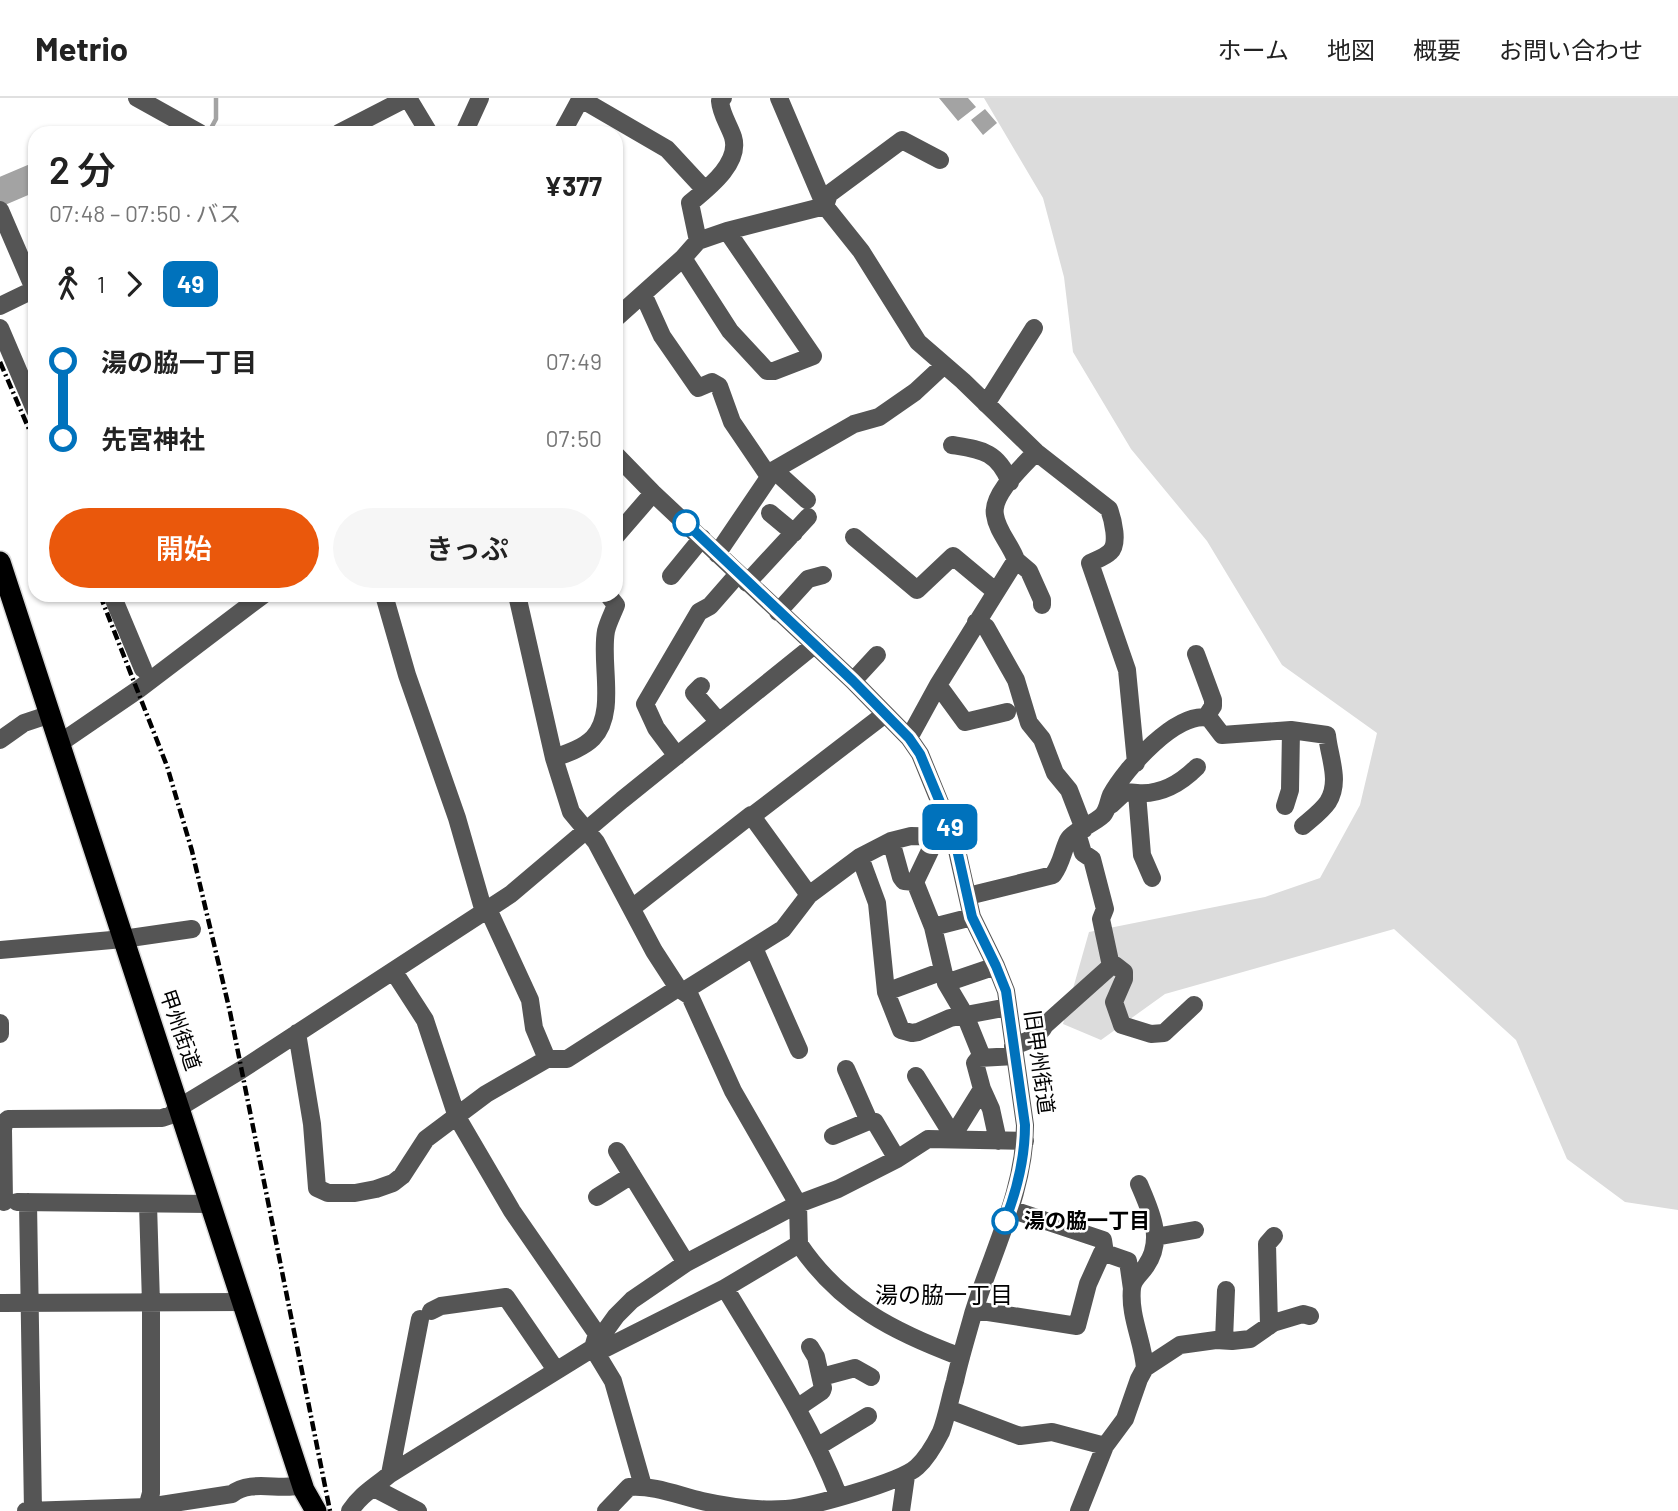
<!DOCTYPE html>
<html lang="ja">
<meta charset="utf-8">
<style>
:root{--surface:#fff;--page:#f6f6f6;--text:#222;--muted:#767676;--line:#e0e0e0;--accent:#ea580c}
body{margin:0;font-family:Barlow,"Noto Sans JP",sans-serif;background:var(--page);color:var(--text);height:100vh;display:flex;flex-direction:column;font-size:26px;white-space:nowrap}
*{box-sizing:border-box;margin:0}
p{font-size:23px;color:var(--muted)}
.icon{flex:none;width:38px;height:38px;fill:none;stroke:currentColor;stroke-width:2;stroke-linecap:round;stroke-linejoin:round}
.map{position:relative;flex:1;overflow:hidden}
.side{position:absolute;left:28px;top:28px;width:595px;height:476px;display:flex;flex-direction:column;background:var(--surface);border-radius:21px;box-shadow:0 2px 5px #0004}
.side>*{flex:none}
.badge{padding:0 14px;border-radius:10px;font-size:24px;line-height:46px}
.map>.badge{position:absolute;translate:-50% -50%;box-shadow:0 0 0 4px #fff}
.legs{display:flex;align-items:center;gap:10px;height:77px;padding:0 21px;font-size:23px}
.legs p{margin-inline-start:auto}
.overview{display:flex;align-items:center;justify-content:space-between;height:119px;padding:0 21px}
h1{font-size:38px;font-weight:600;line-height:52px}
.cta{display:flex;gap:14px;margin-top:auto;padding:14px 21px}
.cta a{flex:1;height:80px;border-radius:42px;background:var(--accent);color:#fff;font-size:28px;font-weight:600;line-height:80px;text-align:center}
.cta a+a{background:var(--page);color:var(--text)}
ul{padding:0 21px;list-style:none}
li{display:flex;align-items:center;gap:24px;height:77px;font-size:26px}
li i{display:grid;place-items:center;width:10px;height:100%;margin:0 9px;background:currentColor}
li i::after{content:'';width:18px;height:18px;margin:-9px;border:5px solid;border-radius:50%;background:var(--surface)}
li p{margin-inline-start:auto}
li:first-child i{background:linear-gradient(#0000 50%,currentColor 0)}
li:last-child i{background:linear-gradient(currentColor 50%,#0000 0)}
header{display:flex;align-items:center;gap:42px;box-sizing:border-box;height:98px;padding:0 35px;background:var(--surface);border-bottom:2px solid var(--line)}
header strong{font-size:33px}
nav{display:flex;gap:38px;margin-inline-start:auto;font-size:24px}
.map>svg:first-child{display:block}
.green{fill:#dcdcdc}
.water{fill:#a3a3a3}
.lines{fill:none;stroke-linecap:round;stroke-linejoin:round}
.stream{stroke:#a3a3a3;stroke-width:4.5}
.river{stroke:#a3a3a3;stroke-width:28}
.highway-casing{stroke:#dbdbdb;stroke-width:24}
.minor{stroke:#555;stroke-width:18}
.highway{stroke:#000;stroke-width:21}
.rail{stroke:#000;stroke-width:4.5;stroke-dasharray:10 3.5 2 3.5;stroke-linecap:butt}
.line-1-casing{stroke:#fff;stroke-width:16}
.line-1{stroke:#0072bc;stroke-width:10}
.stop-1-dot{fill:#fff;stroke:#0072bc;stroke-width:3.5}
.labels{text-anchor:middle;stroke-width:5;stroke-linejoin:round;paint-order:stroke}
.street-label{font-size:21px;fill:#000;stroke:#fff}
.stop-label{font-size:21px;font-weight:bold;fill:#000;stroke:#fff;text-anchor:start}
.neighbourhood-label{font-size:23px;fill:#000;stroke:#fff}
</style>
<header>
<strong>Metrio</strong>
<nav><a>ホーム</a><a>地図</a><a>概要</a><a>お問い合わせ</a></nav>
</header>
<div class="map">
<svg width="1678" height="1413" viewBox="0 0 1678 1413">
<rect width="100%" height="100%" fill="#fff"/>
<path class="green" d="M984,0H1678V1112L1625,1104L1567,1061L1516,942L1394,831L1165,896L1101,942L1063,926L1089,834L1265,799L1320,780L1360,707L1377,635L1282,567L1207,443L1131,351L1073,254L1064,179L1043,100Z"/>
<path class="water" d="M939,0H968L976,9L958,23Z
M985,11L997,25L983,37L971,22Z"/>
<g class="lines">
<path class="stream" d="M210,32L216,21V0"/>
<path class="river" d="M0,94L35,79"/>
<defs>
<path id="highway" d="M0,464L304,1392L316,1413"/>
</defs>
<use href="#highway" class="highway-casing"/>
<path class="minor" d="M137,0L200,35
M408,0L429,35
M779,0L825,108L861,153L918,244L963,283L1036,354L1109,411C1113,422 1119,446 1110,454C1105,459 1096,462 1090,465L1127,572L1136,665
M581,1L667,51L705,92
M339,35L407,0
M464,35L480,0
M562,35L581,0
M825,108L829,96L902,42L940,62
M0,112L34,191
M698,143L690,105C708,90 741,65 733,39C729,27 721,16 720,3L723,0
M683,160L730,233L767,273H774L813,258L727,133
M643,196L662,238L698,290L712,284L719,288L732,324L768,377
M0,208L35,191
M616,220L683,160L698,143L727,133L825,108
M0,230L35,312
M986,306L1034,230
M952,347C982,352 997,353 1010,384
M774,372L807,402
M770,415L794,435
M616,438L653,395
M854,439L917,492L953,458L995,493
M717,456L774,372L854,326L879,319L915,294L943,268
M1016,462L1029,473L1042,502V507
M671,478L702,440
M747,485L808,419
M112,497L143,571
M384,497L407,577L457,720L484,814
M517,497L554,660L571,714L596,744L654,853L678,890L690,898L733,993L798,1106L799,1146L725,1190C766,1258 810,1324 839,1399
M778,514L808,481L823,477
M976,524L986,529L1016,582L1029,625L1042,641L1055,675L1069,692L1084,731
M1196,556L1213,602V608L1206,619
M853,583L877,557
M938,587L965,624L1007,614
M701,588L694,595L719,624
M909,640L938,587L1016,462C1011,447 997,433 995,417C991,397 1022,369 1036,354
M0,642L24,625L51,616
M60,645L139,591L263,497
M677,658L656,630L645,606L699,514L710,508L738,476
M554,660C568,655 583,650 593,640C617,615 600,565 606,533C608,524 613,515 616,507L608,497
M1137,695C1160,697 1181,685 1197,669
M1111,707L1125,694L1137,695L1142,757L1152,780
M1285,708L1290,692L1291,632
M752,718L885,616
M1077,735L1083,755L1092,761L1105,811L1101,821L1111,868
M891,743L901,779L904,783L915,784L933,829L946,885L965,917L982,959
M860,759L877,805L886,894L901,932L912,935L918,934L950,920L1008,909
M915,784L937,738
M968,798L1053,777C1062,764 1062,755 1068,742C1073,733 1094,726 1103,717C1108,711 1108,704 1111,697C1125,671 1177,612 1209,620L1222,637L1291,632L1327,637C1329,659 1341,683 1328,704C1322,713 1311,721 1303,728
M632,810L751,717L809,797
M488,811L530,902L534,930L547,961
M933,829L972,819
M754,850L799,952
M0,852L123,841L192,831
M394,874L425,922L457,1019L512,1113L597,1236L593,1250L613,1283L643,1388
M946,885L996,868
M684,893L783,831L809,797L860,759L891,743L911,738L954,739
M886,894L943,873
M0,925V936
M297,935L312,1026L317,1090L328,1095H355L376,1091L393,1085L402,1078L426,1041L486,996L547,961H567L678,890
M1013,948C1026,944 1039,939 1045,927L1111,868L1115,867L1124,874V881L1114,904L1122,927L1151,936L1164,935L1194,907
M846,971L869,1023
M916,978L950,1033
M982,991L991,1011L998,1043
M833,1038L869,1023L875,1024L897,1061
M945,1039L950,1033L959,1028L982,991L975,965L979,960L1015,958
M617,1053L686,1165
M597,1099L632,1077
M4,1104L3,1032L4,1025L8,1021L162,1020L171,1017L180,1009L241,972L511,796L622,702L813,548
M17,1104L210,1106
M28,1104L33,1413
M1010,1111L1103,1142L1105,1155L1128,1163L1132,1191
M1155,1139L1195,1132
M799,1146C840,1207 894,1234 961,1259
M0,1205L243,1204
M975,1212L1077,1228L1088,1186L1102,1155H1105
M431,1213L441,1208L506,1199L556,1272
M1269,1228L1267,1146L1274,1138
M1224,1242L1226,1192
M593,1250L604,1251L725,1190
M1145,1270L1180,1247L1216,1242L1232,1243L1250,1241L1273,1225L1303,1216L1310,1218
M821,1277H829L855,1270L871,1279
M797,1310L822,1293L823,1290L816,1259L810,1249
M948,1311L1020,1338L1052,1334L1105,1348L1125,1321L1139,1281L1145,1270C1143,1243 1129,1218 1132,1190C1133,1180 1141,1176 1146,1168C1165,1141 1150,1112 1139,1086
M817,1349L868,1318
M390,1376L420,1221
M374,1390L418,1413
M26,1413L148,1409L232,1396C250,1381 280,1393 302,1387
M146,1413L151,1395V1205L148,1106
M350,1413C361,1396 375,1389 390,1376L593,1250L616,1218L632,1202L686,1165L798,1106L838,1091L897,1061L928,1041L1025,1043
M606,1413L629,1389C654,1387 677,1397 702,1403C729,1409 758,1413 786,1411C810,1409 901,1384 917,1369C927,1360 935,1346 941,1334C947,1318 950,1300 955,1283C960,1260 967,1238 973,1216C992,1154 1025,1093 1025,1027L1006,893L996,868L972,819L954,739L920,656L909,640L853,583L653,395L616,357
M901,1413L906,1378
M1079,1413L1105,1348"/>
<use href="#highway" class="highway"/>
<path class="rail" d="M0,264L35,345
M100,497L167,668L192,753L230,914L330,1413"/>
</g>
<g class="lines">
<defs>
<path id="line-1" d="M686,425L853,583L909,640L920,656L954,738L972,819L996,868L1006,893L1025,1027C1025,1060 1017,1092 1005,1123"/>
</defs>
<use href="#line-1" class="line-1-casing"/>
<use href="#line-1" class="line-1"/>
</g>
<g class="stop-1-dot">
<circle cx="686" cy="425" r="12"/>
<circle cx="1005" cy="1123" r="12"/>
</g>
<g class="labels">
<g class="street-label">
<text transform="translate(180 932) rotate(71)" y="7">甲州街道</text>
<text transform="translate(1039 964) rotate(82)" y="7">旧甲州街道</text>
</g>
<g class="stop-label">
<text x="1024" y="1130">湯の脇一丁目</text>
</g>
<g class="neighbourhood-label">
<text x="944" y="1205">湯の脇一丁目</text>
</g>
</g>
</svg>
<b class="badge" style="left:950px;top:729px;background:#0072bc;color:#fff">49</b>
<section class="side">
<div class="overview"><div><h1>2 分</h1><p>07:48 – 07:50 · バス</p></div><b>¥377</b></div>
<div class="legs"><svg class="icon" aria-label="walk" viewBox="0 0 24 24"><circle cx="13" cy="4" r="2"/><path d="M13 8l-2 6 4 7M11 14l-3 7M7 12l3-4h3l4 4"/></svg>1<svg class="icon" aria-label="forward" viewBox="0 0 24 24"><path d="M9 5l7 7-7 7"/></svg><b class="badge" style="background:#0072bc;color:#fff">49</b></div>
<ul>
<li><i style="color:#0072bc"></i><b>湯の脇一丁目</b><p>07:49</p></li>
<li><i style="color:#0072bc"></i><b>先宮神社</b><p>07:50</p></li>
</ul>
<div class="cta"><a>開始</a><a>きっぷ</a></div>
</section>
</div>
